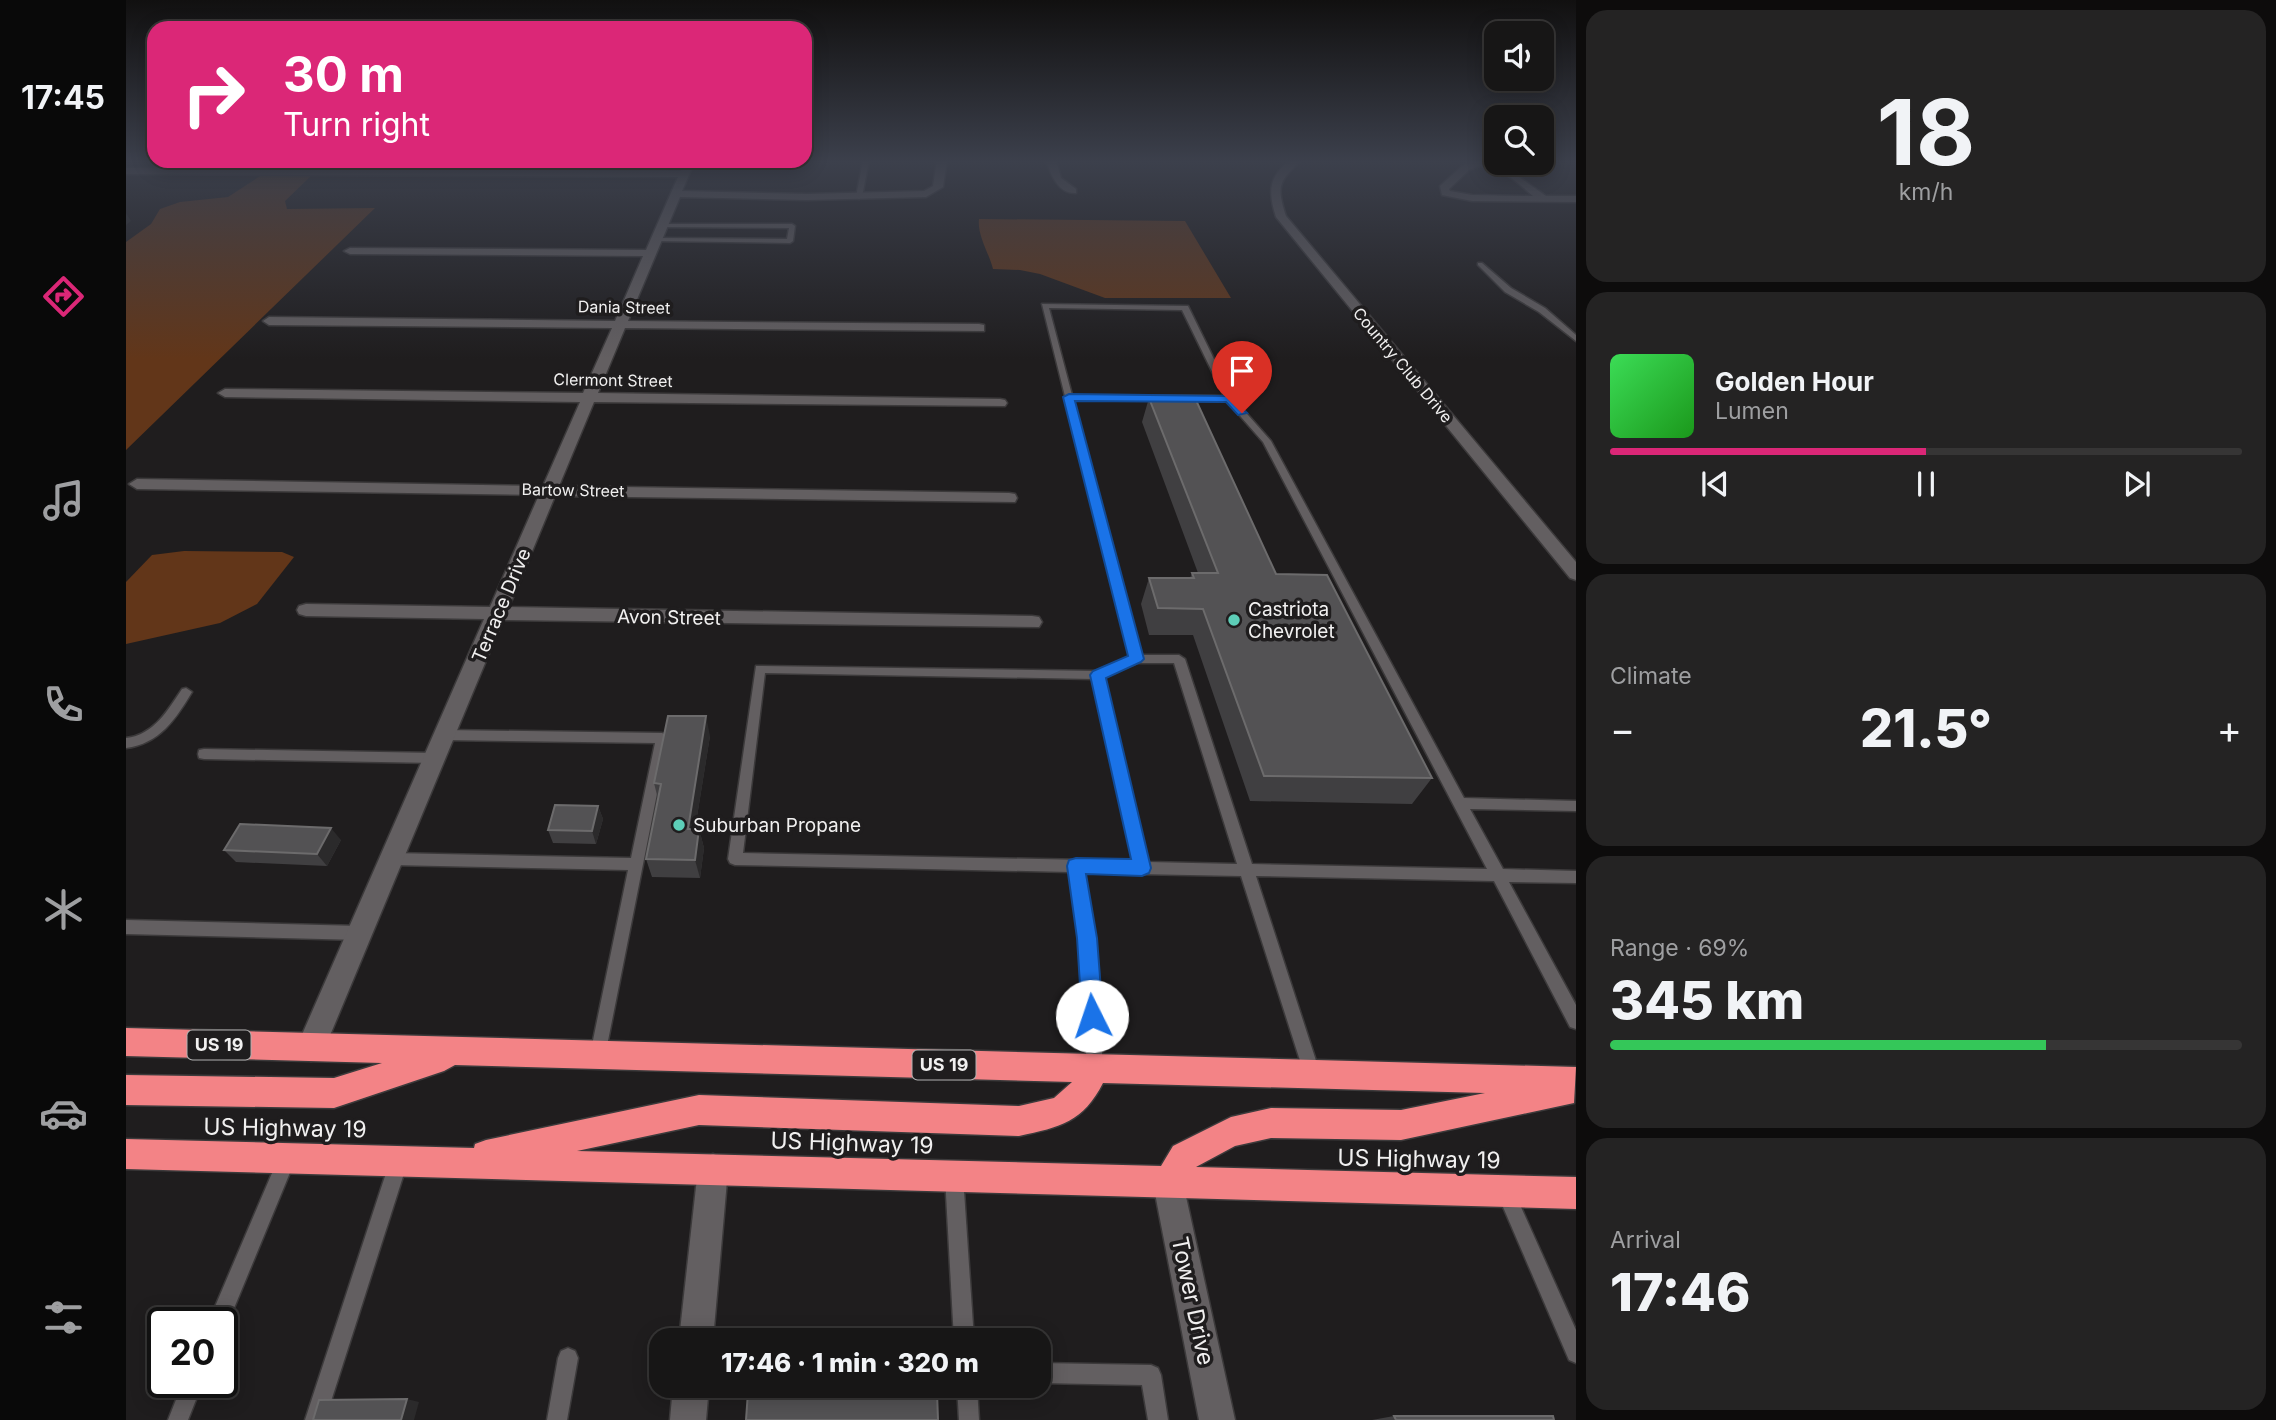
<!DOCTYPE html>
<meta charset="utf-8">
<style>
:root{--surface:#171616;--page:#242323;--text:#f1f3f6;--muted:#9e9fa1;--line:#363535;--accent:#db2777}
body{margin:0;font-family:Inter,sans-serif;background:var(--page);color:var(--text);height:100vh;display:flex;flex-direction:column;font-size:26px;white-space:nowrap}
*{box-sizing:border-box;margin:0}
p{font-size:23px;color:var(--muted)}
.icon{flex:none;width:38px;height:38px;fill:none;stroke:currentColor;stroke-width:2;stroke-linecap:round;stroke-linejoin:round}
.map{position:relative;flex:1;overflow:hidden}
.sheet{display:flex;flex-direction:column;gap:10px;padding:10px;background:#0d0c0c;width:700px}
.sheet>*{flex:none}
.guide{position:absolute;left:21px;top:21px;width:665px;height:147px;border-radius:21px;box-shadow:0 4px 18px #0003,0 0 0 2px var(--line);background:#db2777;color:#fff;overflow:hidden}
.buttons{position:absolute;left:1358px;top:21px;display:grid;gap:14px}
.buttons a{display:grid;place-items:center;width:70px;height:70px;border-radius:14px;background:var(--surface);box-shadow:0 4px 18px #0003,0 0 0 2px var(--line);font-size:35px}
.speed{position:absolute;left:21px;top:1307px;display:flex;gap:14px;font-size:35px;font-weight:700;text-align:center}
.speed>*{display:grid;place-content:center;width:91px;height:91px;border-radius:50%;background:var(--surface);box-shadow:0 4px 18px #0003,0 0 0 2px var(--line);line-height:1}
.speed .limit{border:4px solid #111;border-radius:10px;background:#fff;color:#111}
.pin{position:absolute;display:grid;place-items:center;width:60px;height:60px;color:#fff;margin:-72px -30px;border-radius:50% 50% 50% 0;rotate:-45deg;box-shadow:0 0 7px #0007}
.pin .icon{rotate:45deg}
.me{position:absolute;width:77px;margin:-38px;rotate:356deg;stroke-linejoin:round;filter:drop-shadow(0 0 5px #0008)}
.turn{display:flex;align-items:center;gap:24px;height:147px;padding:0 21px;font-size:32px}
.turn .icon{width:91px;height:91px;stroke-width:2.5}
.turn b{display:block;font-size:49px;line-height:60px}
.big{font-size:52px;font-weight:800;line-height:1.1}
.sheet .card{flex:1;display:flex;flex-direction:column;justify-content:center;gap:10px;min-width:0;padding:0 24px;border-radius:21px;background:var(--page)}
.sheet .dial{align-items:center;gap:0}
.dial b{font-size:91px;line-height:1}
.song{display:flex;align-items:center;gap:21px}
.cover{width:84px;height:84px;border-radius:10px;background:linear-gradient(135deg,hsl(130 70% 55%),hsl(120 70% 35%))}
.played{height:7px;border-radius:4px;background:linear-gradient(90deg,var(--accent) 50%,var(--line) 50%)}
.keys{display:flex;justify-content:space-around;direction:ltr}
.heat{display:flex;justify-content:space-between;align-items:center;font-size:38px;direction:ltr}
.charge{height:10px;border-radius:5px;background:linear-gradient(90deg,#34c759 69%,var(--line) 0)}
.trip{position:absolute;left:523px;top:1328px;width:402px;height:70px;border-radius:21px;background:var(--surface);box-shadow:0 4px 18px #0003,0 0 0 2px var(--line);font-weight:800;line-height:70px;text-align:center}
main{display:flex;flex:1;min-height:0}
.tabs{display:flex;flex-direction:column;width:126px;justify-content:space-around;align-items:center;background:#090909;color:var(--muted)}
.tabs .icon{width:49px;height:49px}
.tabs .current{color:var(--accent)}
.tabs b{font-size:32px;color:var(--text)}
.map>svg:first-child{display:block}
.green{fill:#623619}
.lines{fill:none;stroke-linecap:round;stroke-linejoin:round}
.lane-casing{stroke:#3c3a3b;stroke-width:3}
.street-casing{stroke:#3c3a3b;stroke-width:3}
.highway-casing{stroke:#3c3a3b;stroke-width:3}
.lane{fill:#635f61;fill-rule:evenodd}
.street{fill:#635f61;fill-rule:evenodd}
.highway{fill:#f38386;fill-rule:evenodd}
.wall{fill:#403f41}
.shaded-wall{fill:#2b2a2b}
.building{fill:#535254;stroke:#6c6b6c;stroke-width:2}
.route{fill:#1a73e8;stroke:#114b97;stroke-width:2}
.poi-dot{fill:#5dceb8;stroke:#1f1d1e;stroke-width:2.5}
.labels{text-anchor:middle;stroke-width:7;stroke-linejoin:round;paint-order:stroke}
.far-street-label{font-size:16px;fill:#f1f0f0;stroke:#1f1d1e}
.shield{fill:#1f1d1e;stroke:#b2b1b1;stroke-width:2}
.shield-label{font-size:18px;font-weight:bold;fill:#f1f0f0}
.street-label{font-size:19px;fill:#f1f0f0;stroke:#1f1d1e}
.poi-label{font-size:19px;fill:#f1f0f0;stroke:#1f1d1e;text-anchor:start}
.near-street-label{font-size:23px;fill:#f1f0f0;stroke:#1f1d1e}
</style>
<main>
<nav class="tabs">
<b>17:45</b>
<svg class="icon current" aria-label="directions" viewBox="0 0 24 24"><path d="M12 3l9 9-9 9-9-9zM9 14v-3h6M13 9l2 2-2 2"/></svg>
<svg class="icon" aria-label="music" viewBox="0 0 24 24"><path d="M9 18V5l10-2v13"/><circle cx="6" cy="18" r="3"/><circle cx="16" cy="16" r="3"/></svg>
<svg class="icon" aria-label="phone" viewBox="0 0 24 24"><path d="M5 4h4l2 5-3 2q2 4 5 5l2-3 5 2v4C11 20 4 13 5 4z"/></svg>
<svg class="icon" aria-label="climate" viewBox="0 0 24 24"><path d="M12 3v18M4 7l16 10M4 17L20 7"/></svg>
<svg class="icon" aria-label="car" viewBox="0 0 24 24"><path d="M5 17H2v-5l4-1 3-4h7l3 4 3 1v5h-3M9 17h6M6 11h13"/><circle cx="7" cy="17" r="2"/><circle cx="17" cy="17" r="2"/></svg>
<svg class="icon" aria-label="filters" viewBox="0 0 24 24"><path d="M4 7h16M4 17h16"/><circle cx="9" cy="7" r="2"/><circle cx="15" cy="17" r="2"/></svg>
</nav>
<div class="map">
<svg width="1450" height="1420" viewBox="0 0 1450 1420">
<rect width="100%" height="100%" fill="#1f1d1e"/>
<!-- green -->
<g class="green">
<polygon points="144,174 186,175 159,201 161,209 249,208 0,450 0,242 25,224 34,209 54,202 102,197 134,176"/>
<path d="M 853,219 L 1059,221 L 1105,298 L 979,298 L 914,274 L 894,270 L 867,269 C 863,253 851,235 853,219 Z"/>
<polygon points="58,551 156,552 168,557 131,604 94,623 0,644 0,582 26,555"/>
</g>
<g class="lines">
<defs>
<g id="lane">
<polygon points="737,160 743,160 736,197 733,199 730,197"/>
<polygon points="536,224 666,224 669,226 667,241 664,243 528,241 528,239 530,238 661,239 663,228 534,227"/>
<polygon points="1352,263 1356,263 1385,288 1419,308 1450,335 1450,341 1413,312 1379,292 1352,265"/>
<path d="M 916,304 L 1062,306 L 1107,398 L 1145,441 L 1338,798 L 1450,801 L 1450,811 L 1344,809 L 1377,869 L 1450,871 L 1450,883 L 1383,882 L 1450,1005 L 1450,1029 L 1444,1027 L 1368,881 L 1130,876 L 1194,1073 L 1192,1079 L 1186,1081 L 1180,1079 L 1178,1073 L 1115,876 L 958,873 L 969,938 L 977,1069 L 975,1075 L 969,1077 L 963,1075 L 961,1069 L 953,938 L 944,872 L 609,865 L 604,863 L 602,859 L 630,666 L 971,671 L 1004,657 ZM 923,308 L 1056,310 L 1098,396 L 946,395 ZM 947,400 L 1101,401 L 1137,442 L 1361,869 L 1126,864 L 1059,659 L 1053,655 L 1015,655 ZM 1011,663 L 1048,663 L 1111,864 L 1022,862 L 978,677 ZM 639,673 L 967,679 L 1007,861 L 617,853 Z"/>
<path d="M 60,688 L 66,692 C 50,719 33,744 0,748 L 0,738 C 28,735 42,710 56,689 Z"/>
<polygon points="319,730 536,733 540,735 542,738 478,1061 472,1063 466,1061 464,1055 502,870 266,865 261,863 259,859 261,855 266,853 505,858 529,743 319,740 315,738 313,735 315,732"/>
<polygon points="78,749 310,753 315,754 316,758 315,762 310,763 78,759 73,758 72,754 73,750"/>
<polygon points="0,920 234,926 239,928 241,933 239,938 234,940 0,934"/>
<polygon points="161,1149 167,1152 170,1158 99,1330 96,1331 96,1323 82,1323 155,1152"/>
<polygon points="273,1152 279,1155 282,1161 199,1420 179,1420 264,1161 267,1155"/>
<polygon points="828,1167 834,1170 837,1176 848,1340 828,1340 819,1176 822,1170"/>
<polygon points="1380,1184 1386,1187 1450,1330 1450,1363 1443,1360 1371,1193 1374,1187"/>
<polygon points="442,1348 449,1351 452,1358 441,1420 421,1420 432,1358 435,1351"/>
<polygon points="914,1363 1025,1365 1032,1368 1035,1375 1042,1420 1022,1420 1016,1385 914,1383"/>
<polygon points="57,1382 77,1382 62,1420 42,1420"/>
<polygon points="831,1386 851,1386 853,1420 833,1420"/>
</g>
<g id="street">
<polygon points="811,160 821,160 817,187 800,197 681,200 554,197 502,321 853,324 858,325 858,331 499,328 472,393 874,399 879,400 881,403 879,406 468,402 433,486 883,493 889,494 891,498 889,502 429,496 383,607 906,616 913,617 916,622 913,627 377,620 195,1057 185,1061 175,1057 171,1047 175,1037 358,619 180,616 173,614 171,610 173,606 180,604 364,607 413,495 11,489 3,484 11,479 417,486 454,402 99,397 92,393 99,389 457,393 486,328 143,325 137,321 143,317 489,321 517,256 224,254 218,251 224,248 520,250 552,177 0,174 0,168 555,171 559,161 569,161 556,191 681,194 798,191 807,186"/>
<path d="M 920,160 L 930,160 L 935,178 L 950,189 L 950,193 C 932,194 925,175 920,160 Z"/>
<path d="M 1165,160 L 1176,160 C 1153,181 1150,185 1160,216 L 1450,562 L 1450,580 L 1444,578 L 1150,217 C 1142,192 1142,176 1165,160 Z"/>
<path d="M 1351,160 L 1376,165 L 1420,196 L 1450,196 L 1450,202 L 1346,201 L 1316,195 L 1314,186 L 1336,166 ZM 1353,166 C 1375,167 1391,182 1407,196 L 1346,195 L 1324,191 L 1323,189 L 1343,170 Z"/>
<polygon points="587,1154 598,1158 602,1169 587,1340 553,1340 572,1169 576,1158"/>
<polygon points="1042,1168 1053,1172 1057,1183 1109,1420 1073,1420 1027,1183 1031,1172"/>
<polygon points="547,1386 583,1386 580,1420 544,1420"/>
</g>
<path id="highway" d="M 0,1028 L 1450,1067 L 1448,1103 L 1275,1140 L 1145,1138 L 1109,1146 L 1070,1167 L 1450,1177 L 1450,1209 L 0,1169 L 0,1139 L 348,1148 L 349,1144 L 360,1140 L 573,1095 L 893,1106 L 928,1098 L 946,1082 L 329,1065 L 318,1071 L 208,1108 L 0,1105 L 0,1075 L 208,1078 L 256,1063 L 0,1056 ZM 977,1083 L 1359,1093 L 1275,1110 L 1145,1108 L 1105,1117 L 1047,1146 L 1035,1166 L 451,1151 L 573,1125 L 893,1136 C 935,1127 957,1122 977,1083 Z"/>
</defs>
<!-- lane casing -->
<use href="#lane" class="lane-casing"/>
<!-- street casing -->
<use href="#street" class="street-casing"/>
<!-- highway casing -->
<use href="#highway" class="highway-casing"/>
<!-- lane -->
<use href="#lane" class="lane"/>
<!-- street -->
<use href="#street" class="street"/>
<!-- highway -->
<use href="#highway" class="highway"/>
</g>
<!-- wall -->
<g class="wall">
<polygon points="1023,398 1150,574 1306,778 1286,804 1124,801 1067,635 1023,635 1015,604 1023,578 1064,578 1066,573 1072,573 1016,422"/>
<polygon points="584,736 569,829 573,829 578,848 574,878 526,877 520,859 532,799 528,783"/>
<polygon points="472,806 477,819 470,844 427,843 422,830"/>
<polygon points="215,840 201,866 110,862 98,850"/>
<polygon points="1268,1416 1428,1420 1246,1420"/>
</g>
<!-- shaded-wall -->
<g class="shaded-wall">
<polygon points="0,213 5,221 0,225"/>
<polygon points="580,716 584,736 566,848 562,829"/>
<polygon points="472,806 477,819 470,844 466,831"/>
<polygon points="205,828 215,840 201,866 191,854"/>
<polygon points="573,829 578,848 574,878 569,860"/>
<polygon points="281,1399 293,1402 288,1420 275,1420"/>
</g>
<!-- building -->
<g class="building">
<polygon points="1023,398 1069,398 1150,574 1201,575 1306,778 1138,776 1077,609 1032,608 1023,578 1068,578 1066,573 1092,573"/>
<polygon points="542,716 580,716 562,829 573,829 569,860 520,859 535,784 528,783"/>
<polygon points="429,805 472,806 466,831 422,830"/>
<polygon points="114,824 205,828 191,854 98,850"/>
<polygon points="622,1392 811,1392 812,1420 620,1420"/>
<polygon points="281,1399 275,1420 187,1420 193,1400"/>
<polygon points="1268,1416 1427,1416 1428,1420 1270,1420"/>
</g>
<!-- sky -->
<linearGradient id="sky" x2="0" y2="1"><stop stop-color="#111010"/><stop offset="0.45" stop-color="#3c404c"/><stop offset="1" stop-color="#3c404c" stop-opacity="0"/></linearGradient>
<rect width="1450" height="359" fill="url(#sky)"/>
<!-- route -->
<polygon class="route" points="943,394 1103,396 1121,413 1112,415 1100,402 949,401 1018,659 1015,662 980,678 1025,868 1023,873 1016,876 960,874 971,938 977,1016 974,1023 966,1026 959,1023 956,1016 951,938 941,866 943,860 950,858 1005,859 964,675 967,671 1002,656 937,397"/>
<!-- markers -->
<g class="poi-dot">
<circle cx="1108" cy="620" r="7"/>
<circle cx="553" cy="825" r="7"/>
</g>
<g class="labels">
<!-- far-street labels -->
<g class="far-street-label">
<text transform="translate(498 307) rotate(1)" y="6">Dania Street</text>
<text transform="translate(1277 365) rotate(50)" y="6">Country Club Drive</text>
<text transform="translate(487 380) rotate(1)" y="6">Clermont Street</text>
<text transform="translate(447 490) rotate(1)" y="6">Bartow Street</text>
</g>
<!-- shield labels -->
<g class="shield">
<rect x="61.5" y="1030.5" width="63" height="29" rx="5"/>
<rect x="786.5" y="1050.5" width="63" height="29" rx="5"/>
</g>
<g class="shield-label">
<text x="93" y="1051">US 19</text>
<text x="818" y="1071">US 19</text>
</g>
<!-- street labels -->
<g class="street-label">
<text transform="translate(375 605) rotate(-67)" y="7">Terrace Drive</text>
<text transform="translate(543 617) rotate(1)" y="7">Avon Street</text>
</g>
<!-- poi labels -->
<g class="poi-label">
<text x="1122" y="616">Castriota<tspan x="1122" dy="22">Chevrolet</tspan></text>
<text x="567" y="832">Suburban Propane</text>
</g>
<!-- near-street labels -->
<g class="near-street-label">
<text transform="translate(159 1128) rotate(1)" y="8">US Highway 19</text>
<text transform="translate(726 1143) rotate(2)" y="8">US Highway 19</text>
<text transform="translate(1293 1159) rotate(1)" y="8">US Highway 19</text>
<text transform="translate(1067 1301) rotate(78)" y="8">Tower Drive</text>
</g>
</g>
</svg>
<div class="buttons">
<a><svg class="icon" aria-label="sound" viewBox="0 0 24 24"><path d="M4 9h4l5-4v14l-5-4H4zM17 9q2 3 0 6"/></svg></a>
<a><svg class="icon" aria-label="search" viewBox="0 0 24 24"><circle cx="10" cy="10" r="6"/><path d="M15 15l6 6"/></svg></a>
</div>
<div class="speed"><div class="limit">20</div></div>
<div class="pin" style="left:1116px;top:413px;background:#d93025"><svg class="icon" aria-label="arrive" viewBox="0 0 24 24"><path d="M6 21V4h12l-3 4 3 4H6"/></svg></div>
<svg class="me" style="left:966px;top:1016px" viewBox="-20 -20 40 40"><circle r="19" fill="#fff"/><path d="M0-13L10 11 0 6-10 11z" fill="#1a73e8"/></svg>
<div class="trip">17:46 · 1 min · 320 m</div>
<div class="guide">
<div class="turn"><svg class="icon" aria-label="right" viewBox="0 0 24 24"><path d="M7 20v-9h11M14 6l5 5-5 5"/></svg><div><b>30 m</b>Turn right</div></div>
</div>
</div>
<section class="sheet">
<div class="card dial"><b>18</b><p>km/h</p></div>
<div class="card">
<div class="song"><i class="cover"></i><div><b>Golden Hour</b><p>Lumen</p></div></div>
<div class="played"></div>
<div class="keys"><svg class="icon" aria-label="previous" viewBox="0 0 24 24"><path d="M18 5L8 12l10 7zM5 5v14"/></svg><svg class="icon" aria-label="pause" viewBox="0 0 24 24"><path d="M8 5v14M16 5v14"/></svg><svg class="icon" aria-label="next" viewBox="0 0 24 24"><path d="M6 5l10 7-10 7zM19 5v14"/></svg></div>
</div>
<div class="card"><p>Climate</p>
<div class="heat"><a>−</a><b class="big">21.5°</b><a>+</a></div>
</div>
<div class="card"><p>Range · 69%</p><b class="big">345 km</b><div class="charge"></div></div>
<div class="card"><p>Arrival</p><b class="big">17:46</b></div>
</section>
</main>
